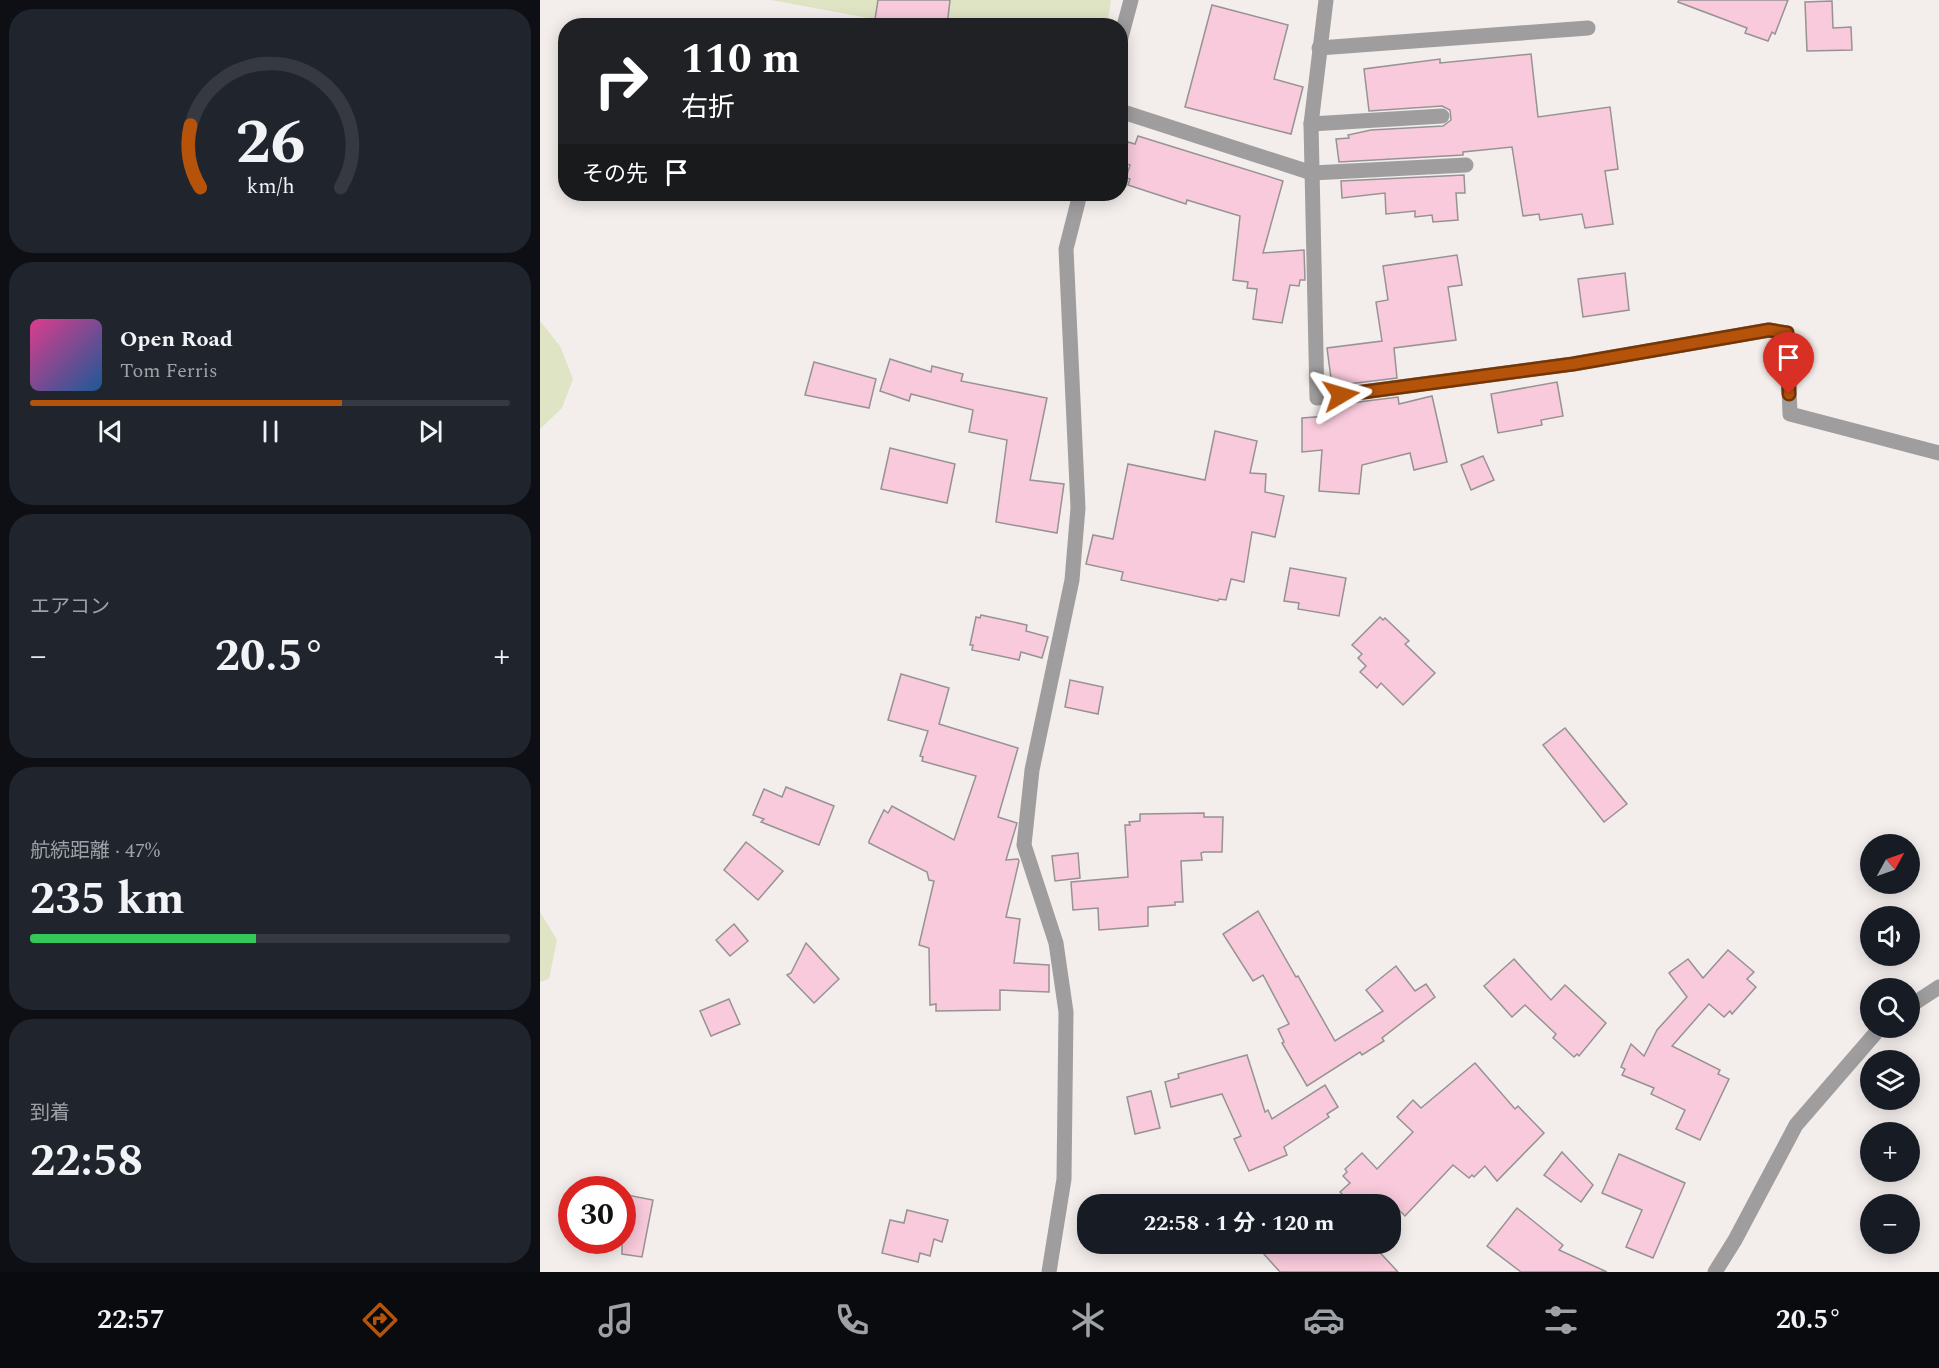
<!DOCTYPE html>
<html lang="ja">
<meta charset="utf-8">
<style>
:root{--surface:#171b24;--page:#20242c;--text:#f1f3f6;--muted:#9ea1a6;--line:#363941;--accent:#b45309}
body{margin:0;font-family:Spectral,"Noto Sans JP",serif;background:var(--page);color:var(--text);height:100vh;display:flex;flex-direction:column;font-size:22px;white-space:nowrap}
*{box-sizing:border-box;margin:0}
p{font-size:20px;color:var(--muted)}
.icon{flex:none;width:33px;height:33px;fill:none;stroke:currentColor;stroke-width:2;stroke-linecap:round;stroke-linejoin:round}
.map{position:relative;flex:1;overflow:hidden}
.sheet{display:flex;flex-direction:column;gap:9px;padding:9px;background:#0d0f14;width:540px}
.sheet>*{flex:none}
.hud{position:absolute;left:18px;top:18px;width:570px;height:183px;border-radius:24px;box-shadow:0 3px 15px #0003;background:#202124;color:#fff;overflow:hidden}
.needle{width:39px;rotate:50deg}
.buttons{position:absolute;left:1320px;top:834px;display:grid;gap:12px}
.buttons a{display:grid;place-items:center;width:60px;height:60px;border-radius:50%;background:var(--surface);box-shadow:0 3px 15px #0003;font-size:30px}
.speed{position:absolute;left:18px;top:1176px;display:flex;gap:12px;font-size:30px;font-weight:700;text-align:center}
.speed>*{display:grid;place-content:center;width:78px;height:78px;border-radius:50%;background:var(--surface);box-shadow:0 3px 15px #0003;line-height:1}
.speed .limit{border:9px solid #d22;background:#fff;color:#111}
.pin{position:absolute;display:grid;place-items:center;width:51px;height:51px;color:#fff;margin:-62px -26px;border-radius:50% 50% 50% 0;rotate:-45deg;box-shadow:0 0 6px #0007}
.pin .icon{rotate:45deg}
.me{position:absolute;width:66px;margin:-33px;rotate:83deg;stroke-linejoin:round;filter:drop-shadow(0 0 4px #0008)}
.turn{display:flex;align-items:center;gap:21px;height:126px;padding:0 24px;font-size:27px}
.turn .icon{width:78px;height:78px;stroke-width:2.5}
.turn b{display:block;font-size:42px;line-height:51px}
.then{display:flex;align-items:center;height:57px;padding:0 24px;background:#0003;gap:12px;font-size:22px}
.big{font-size:45px;font-weight:700;line-height:1.1}
.sheet .card{flex:1;display:flex;flex-direction:column;justify-content:center;gap:9px;min-width:0;padding:0 21px;border-radius:24px;background:var(--page)}
.sheet .dial{align-items:center;gap:0}
.dial svg{height:156px;overflow:visible;fill:none;stroke:var(--line);stroke-width:7;stroke-linecap:round;text-anchor:middle}
.dial text{fill:var(--text);stroke:none}
.song{display:flex;align-items:center;gap:18px}
.cover{width:72px;height:72px;border-radius:9px;background:linear-gradient(135deg,hsl(330 70% 55%),hsl(210 70% 35%))}
.played{height:6px;border-radius:3px;background:linear-gradient(90deg,var(--accent) 65%,var(--line) 65%)}
.keys{display:flex;justify-content:space-around;direction:ltr}
.heat{display:flex;justify-content:space-between;align-items:center;font-size:33px;direction:ltr}
.charge{height:9px;border-radius:4px;background:linear-gradient(90deg,#34c759 47%,var(--line) 0)}
.trip{position:absolute;left:537px;top:1194px;width:324px;height:60px;border-radius:24px;background:var(--surface);box-shadow:0 3px 15px #0003;font-weight:700;line-height:60px;text-align:center}
.tabs{display:flex;height:96px;justify-content:space-around;align-items:center;background:#090b0e;color:var(--muted)}
.tabs .icon{width:42px;height:42px}
.tabs .active{color:var(--accent)}
.tabs b{font-size:27px;color:var(--text)}
main{display:flex;flex:1;min-height:0}
.map>svg:first-child{display:block}
.green{fill:#dee4c4}
.building{fill:#f8cadb;stroke:#979294;stroke-width:1.5}
.lines{fill:none;stroke-linecap:round;stroke-linejoin:round}
.street{stroke:#9f9d9d;stroke-width:15}
.route-casing{stroke:#753606;stroke-width:15}
.route{stroke:#b45309;stroke-width:10}
</style>
<main>
<section class="sheet">
<div class="card dial"><svg viewBox="0 0 100 80">
<path d="M14 69A42 42 0 1 1 86 69"/>
<path d="M14 69A42 42 0 0 1 9 37" stroke="#b45309"/>
<text x="50" y="56" font-size="32" font-weight="700">26</text>
<text x="50" y="72" font-size="11">km/h</text>
</svg></div>
<div class="card">
<div class="song"><i class="cover"></i><div><b>Open Road</b><p>Tom Ferris</p></div></div>
<div class="played"></div>
<div class="keys"><svg class="icon" aria-label="previous" viewBox="0 0 24 24"><path d="M18 5L8 12l10 7zM5 5v14"/></svg><svg class="icon" aria-label="pause" viewBox="0 0 24 24"><path d="M8 5v14M16 5v14"/></svg><svg class="icon" aria-label="next" viewBox="0 0 24 24"><path d="M6 5l10 7-10 7zM19 5v14"/></svg></div>
</div>
<div class="card"><p>エアコン</p>
<div class="heat"><a>−</a><b class="big">20.5°</b><a>+</a></div>
</div>
<div class="card"><p>航続距離 · 47%</p><b class="big">235 km</b><div class="charge"></div></div>
<div class="card"><p>到着</p><b class="big">22:58</b></div>
</section>
<div class="map">
<svg width="1399" height="1272" viewBox="0 0 1399 1272">
<rect width="100%" height="100%" fill="#f3eeec"/>
<!-- green -->
<g class="green">
<polygon points="231,0 571,0 567,26 366,25"/>
<polygon points="0,321 20,346 33,379 22,408 0,429"/>
<polygon points="0,912 17,940 9,979 0,982"/>
</g>
<!-- building -->
<g class="building">
<polygon points="338,0 410,0 407,26 334,26"/>
<polygon points="1139,0 1248,0 1235,34 1232,32 1228,41 1205,33 1207,28 1138,2"/>
<polygon points="1292,1 1293,28 1311,27 1312,50 1267,51 1265,2"/>
<polygon points="672,5 748,25 734,79 763,87 751,134 645,107"/>
<polygon points="991,54 998,117 1070,107 1078,169 1065,171 1073,224 1045,228 1042,214 1000,220 999,214 983,216 972,147 923,152 923,155 799,162 796,139 809,138 808,135 831,130 903,126 911,120 910,110 902,106 829,111 824,69 900,59 900,63"/>
<polygon points="598,136 743,181 723,253 764,250 765,280 760,280 759,286 750,285 742,323 713,319 717,289 707,288 708,282 693,280 700,216 647,200 646,204 588,185 590,179 586,178 590,165 581,162 588,142 595,144"/>
<polygon points="924,175 925,193 916,193 918,220 893,222 892,215 875,217 875,211 846,214 845,193 802,198 801,181"/>
<polygon points="917,255 922,285 908,287 916,340 854,348 857,378 792,386 787,348 842,341 836,302 848,300 843,266"/>
<polygon points="1085,273 1089,310 1043,317 1038,279"/>
<polygon points="350,359 391,372 392,366 423,374 421,381 507,398 490,480 524,484 517,533 456,522 467,440 429,432 433,410 371,394 369,401 340,391"/>
<polygon points="274,362 336,379 329,408 265,395"/>
<polygon points="1017,382 1023,416 1001,420 1002,425 958,433 951,394"/>
<polygon points="892,396 907,462 874,470 870,453 822,465 819,494 779,491 782,450 762,452 762,418 788,416 787,408 795,408 795,405 858,397 859,404"/>
<polygon points="675,431 717,441 710,473 726,474 725,492 744,496 735,537 712,532 704,582 691,579 686,600 679,599 678,601 581,580 583,572 546,564 553,535 573,539 588,464 665,480"/>
<polygon points="350,448 415,464 407,503 341,489"/>
<polygon points="943,456 954,480 931,490 921,465"/>
<polygon points="750,568 806,578 799,616 758,609 759,603 744,601"/>
<polygon points="441,615 487,625 486,631 508,637 502,658 481,652 479,660 432,650 433,645 430,645 436,617 440,618"/>
<polygon points="840,617 843,620 845,618 869,641 865,644 895,673 863,705 841,683 837,688 820,672 826,666 818,658 822,654 812,645"/>
<polygon points="361,674 409,688 399,724 478,748 458,817 477,823 466,860 478,859 479,861 466,917 480,919 474,963 509,965 509,992 460,990 460,1010 396,1011 396,1004 390,1005 389,948 379,945 394,881 389,880 387,872 329,843 329,841 344,810 348,813 352,806 414,840 436,776 382,761 383,757 380,756 388,731 348,720"/>
<polygon points="530,680 563,687 558,714 525,707"/>
<polygon points="1025,728 1087,804 1064,822 1003,745"/>
<polygon points="246,787 294,806 279,845 221,822 224,819 213,815 224,789 242,797"/>
<polygon points="664,813 664,817 683,817 682,852 664,852 661,853 662,860 641,861 643,902 635,902 635,905 608,907 608,926 559,930 558,908 533,910 531,882 588,877 585,825 590,825 589,822 600,821 600,814"/>
<polygon points="206,842 243,871 218,900 184,870"/>
<polygon points="538,853 540,878 515,881 512,856"/>
<polygon points="718,911 756,977 758,976 795,1041 843,1011 826,990 856,966 875,991 886,984 895,997 842,1038 844,1041 822,1055 820,1052 767,1086 742,1043 744,1042 738,1029 749,1024 723,975 713,981 683,934"/>
<polygon points="194,924 208,941 190,956 176,940"/>
<polygon points="266,943 299,979 274,1003 247,975 251,973"/>
<polygon points="1188,950 1214,972 1207,979 1216,987 1192,1014 1190,1011 1184,1017 1169,1004 1132,1046 1180,1070 1178,1074 1189,1079 1160,1140 1136,1129 1145,1110 1111,1094 1114,1088 1082,1075 1085,1069 1081,1067 1091,1044 1104,1056 1117,1030 1147,997 1129,973 1148,959 1163,978"/>
<polygon points="974,959 1011,1000 1025,985 1066,1023 1039,1056 1037,1054 1034,1057 1013,1038 1016,1034 985,1005 972,1017 944,986"/>
<polygon points="189,999 200,1024 171,1036 160,1011"/>
<polygon points="707,1055 725,1112 728,1110 732,1119 785,1085 798,1107 787,1114 789,1117 744,1147 747,1155 709,1171 694,1139 701,1136 682,1094 631,1107 625,1082 639,1078 638,1074"/>
<polygon points="935,1063 975,1109 978,1106 1004,1133 957,1181 945,1166 934,1177 932,1175 929,1178 913,1165 865,1216 859,1210 850,1219 850,1204 812,1204 800,1192 810,1183 803,1176 807,1172 805,1169 822,1153 837,1169 873,1132 857,1117 873,1100 881,1108"/>
<polygon points="611,1091 620,1128 595,1134 587,1097"/>
<polygon points="1022,1152 1053,1185 1041,1202 1004,1175"/>
<polygon points="1079,1154 1145,1183 1113,1258 1086,1247 1102,1210 1062,1193"/>
<polygon points="82,1194 113,1200 102,1257 82,1254"/>
<polygon points="977,1208 1023,1245 1019,1250 1067,1272 981,1272 947,1246"/>
<polygon points="367,1210 408,1220 402,1242 394,1239 390,1256 380,1253 378,1262 342,1253 350,1220 364,1223"/>
<polygon points="715,1244 832,1244 858,1272 740,1272"/>
</g>
<g class="lines">
<!-- street -->
<g class="street">
<polyline points="786,0 771,124 777,398 1033,364 1229,330 1247,333 1250,414 1399,453"/>
<polyline points="580,41 591,0"/>
<polyline points="779,48 1048,28"/>
<polyline points="580,111 772,173 926,165"/>
<polyline points="771,124 902,116"/>
<polyline points="1370,1006 1399,987"/>
<polyline points="509,1272 524,1179 526,1012 516,943 484,845 492,770 532,580 538,508 526,249 540,194"/>
<polyline points="1175,1272 1195,1240 1256,1125 1340,1028"/>
</g>
</g>
<g class="lines">
<defs>
<polyline id="route" points="801,395 1033,364 1229,330 1247,333 1249,394"/>
</defs>
<!-- route casing -->
<use href="#route" class="route-casing"/>
<!-- route -->
<use href="#route" class="route"/>
</g>
</svg>
<div class="buttons">
<a><svg class="needle" viewBox="-14 -14 28 28"><path d="M0-13l5 13h-10z" fill="#e53935"/><path d="M0 13l5-13h-10z" fill="#9ea1a6"/></svg></a>
<a><svg class="icon" aria-label="sound" viewBox="0 0 24 24"><path d="M4 9h4l5-4v14l-5-4H4zM17 9q2 3 0 6"/></svg></a>
<a><svg class="icon" aria-label="search" viewBox="0 0 24 24"><circle cx="10" cy="10" r="6"/><path d="M15 15l6 6"/></svg></a>
<a><svg class="icon" aria-label="layers" viewBox="0 0 24 24"><path d="M12 4l9 5-9 5-9-5zM3 14l9 5 9-5"/></svg></a>
<a>+</a>
<a>−</a>
</div>
<div class="speed"><div class="limit">30</div></div>
<div class="pin" style="left:1249px;top:394px;background:#d93025"><svg class="icon" aria-label="arrive" viewBox="0 0 24 24"><path d="M6 21V4h12l-3 4 3 4H6"/></svg></div>
<svg class="me" style="left:801px;top:395px" viewBox="-20 -20 40 40"><path d="M0-17L14 15 0 8-14 15z" fill="#b45309" stroke="#fff" stroke-width="4"/></svg>
<div class="trip">22:58 · 1 分 · 120 m</div>
<div class="hud">
<div class="turn"><svg class="icon" aria-label="right" viewBox="0 0 24 24"><path d="M7 20v-9h11M14 6l5 5-5 5"/></svg><div><b>110 m</b>右折</div></div>
<div class="then">その先<svg class="icon" aria-label="arrive" viewBox="0 0 24 24"><path d="M6 21V4h12l-3 4 3 4H6"/></svg></div>
</div>
</div>
</main>
<nav class="tabs">
<b>22:57</b>
<svg class="icon active" aria-label="directions" viewBox="0 0 24 24"><path d="M12 3l9 9-9 9-9-9zM9 14v-3h6M13 9l2 2-2 2"/></svg>
<svg class="icon" aria-label="music" viewBox="0 0 24 24"><path d="M9 18V5l10-2v13"/><circle cx="6" cy="18" r="3"/><circle cx="16" cy="16" r="3"/></svg>
<svg class="icon" aria-label="phone" viewBox="0 0 24 24"><path d="M5 4h4l2 5-3 2q2 4 5 5l2-3 5 2v4C11 20 4 13 5 4z"/></svg>
<svg class="icon" aria-label="climate" viewBox="0 0 24 24"><path d="M12 3v18M4 7l16 10M4 17L20 7"/></svg>
<svg class="icon" aria-label="car" viewBox="0 0 24 24"><path d="M5 17H2v-5l4-1 3-4h7l3 4 3 1v5h-3M9 17h6M6 11h13"/><circle cx="7" cy="17" r="2"/><circle cx="17" cy="17" r="2"/></svg>
<svg class="icon" aria-label="filters" viewBox="0 0 24 24"><path d="M4 7h16M4 17h16"/><circle cx="9" cy="7" r="2"/><circle cx="15" cy="17" r="2"/></svg>
<b>20.5°</b>
</nav>
